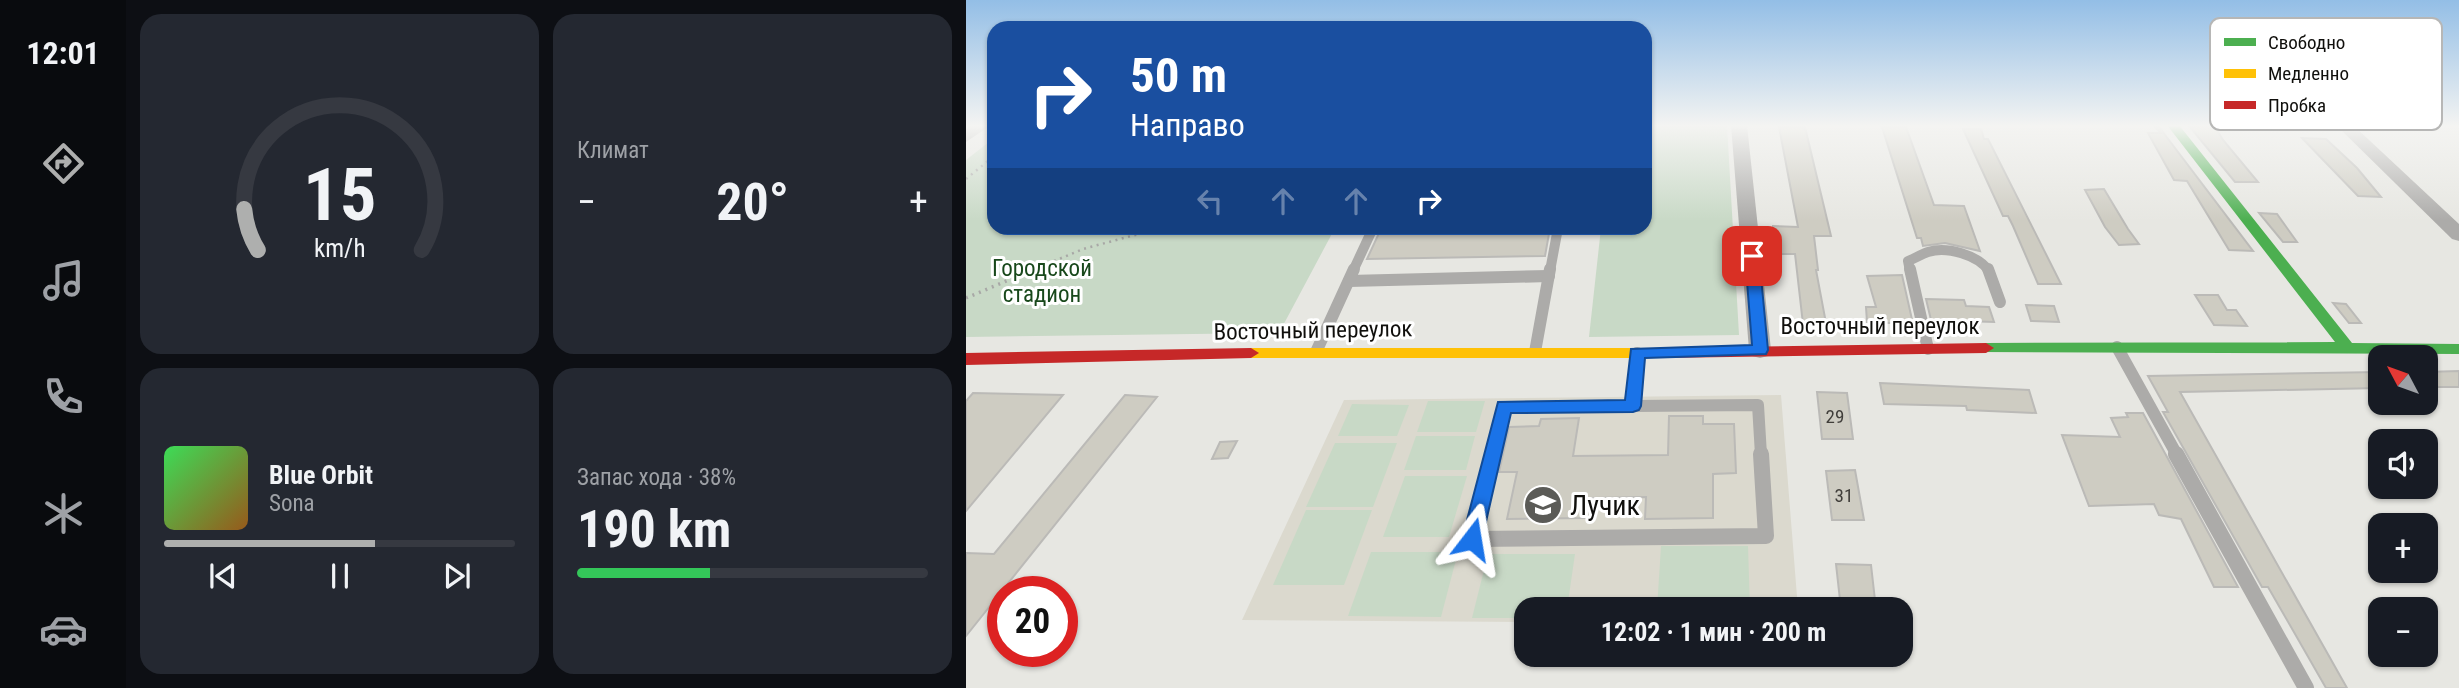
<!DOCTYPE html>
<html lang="ru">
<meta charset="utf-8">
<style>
:root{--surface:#171b24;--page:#242831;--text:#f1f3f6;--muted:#9ea1a6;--line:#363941;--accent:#aeafae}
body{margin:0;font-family:"Roboto Condensed",sans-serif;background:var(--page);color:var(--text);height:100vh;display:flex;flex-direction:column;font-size:26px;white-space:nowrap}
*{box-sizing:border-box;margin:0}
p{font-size:23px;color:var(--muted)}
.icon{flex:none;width:38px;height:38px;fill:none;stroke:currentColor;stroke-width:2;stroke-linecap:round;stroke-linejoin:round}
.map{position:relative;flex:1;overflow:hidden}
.details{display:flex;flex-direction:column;gap:14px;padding:14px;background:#0d0f14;width:840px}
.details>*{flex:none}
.top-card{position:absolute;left:21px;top:21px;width:665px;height:214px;border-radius:21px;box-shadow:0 2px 5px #0004;background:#1a4fa0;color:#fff;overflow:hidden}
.needle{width:46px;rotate:311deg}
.tools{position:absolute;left:1402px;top:345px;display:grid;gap:14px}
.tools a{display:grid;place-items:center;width:70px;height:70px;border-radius:14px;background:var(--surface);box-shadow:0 2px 5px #0004;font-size:35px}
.speed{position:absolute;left:21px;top:576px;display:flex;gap:14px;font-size:35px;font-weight:700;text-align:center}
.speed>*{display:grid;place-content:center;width:91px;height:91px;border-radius:50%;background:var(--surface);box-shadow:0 2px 5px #0004;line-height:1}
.speed .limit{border:10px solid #d22;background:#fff;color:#111}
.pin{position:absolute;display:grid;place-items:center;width:60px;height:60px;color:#fff;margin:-30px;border-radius:14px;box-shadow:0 4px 10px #0006}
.me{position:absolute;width:77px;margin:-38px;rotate:14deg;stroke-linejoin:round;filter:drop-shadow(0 0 5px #0008)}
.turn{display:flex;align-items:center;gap:24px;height:147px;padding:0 28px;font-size:32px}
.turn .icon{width:91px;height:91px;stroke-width:2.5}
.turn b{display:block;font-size:49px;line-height:60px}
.lanes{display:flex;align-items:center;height:66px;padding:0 28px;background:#0003;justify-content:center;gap:35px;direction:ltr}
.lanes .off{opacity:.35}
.big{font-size:52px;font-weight:700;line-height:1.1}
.details .card{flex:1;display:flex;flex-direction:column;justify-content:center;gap:10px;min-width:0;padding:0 24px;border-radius:21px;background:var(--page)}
.details .dial{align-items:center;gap:0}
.dial svg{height:182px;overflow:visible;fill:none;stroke:var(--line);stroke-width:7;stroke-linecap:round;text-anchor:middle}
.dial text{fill:var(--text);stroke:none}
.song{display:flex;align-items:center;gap:21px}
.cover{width:84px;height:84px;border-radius:10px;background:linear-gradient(135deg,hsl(130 70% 55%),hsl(30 70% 35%))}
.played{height:7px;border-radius:4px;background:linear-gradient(90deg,var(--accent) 60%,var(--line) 60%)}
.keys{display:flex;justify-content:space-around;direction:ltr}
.heat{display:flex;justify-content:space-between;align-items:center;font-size:38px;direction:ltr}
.charge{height:10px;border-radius:5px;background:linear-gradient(90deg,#34c759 38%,var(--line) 0)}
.details .tiles{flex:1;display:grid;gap:14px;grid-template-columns:repeat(2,1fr)}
.trip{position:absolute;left:548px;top:597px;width:399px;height:70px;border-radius:21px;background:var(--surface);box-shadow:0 2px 5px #0004;font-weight:700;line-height:70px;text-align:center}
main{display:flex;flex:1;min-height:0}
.menu{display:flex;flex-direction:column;width:126px;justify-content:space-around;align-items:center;background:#090b0e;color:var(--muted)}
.menu .icon{width:49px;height:49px}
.menu .selected{color:var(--accent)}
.menu b{font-size:32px;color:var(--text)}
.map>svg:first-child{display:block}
.built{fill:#dbd9ce}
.green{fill:#c8d9c6}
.building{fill:#ceccc2;stroke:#bbbab7;stroke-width:2}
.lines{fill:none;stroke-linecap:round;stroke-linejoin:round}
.path-far1{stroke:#a8a8a6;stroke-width:2.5;stroke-dasharray:2 4.5;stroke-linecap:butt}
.path{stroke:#a8a8a6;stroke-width:3.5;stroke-dasharray:2 5;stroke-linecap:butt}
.lane-far2{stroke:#acaba9;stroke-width:10}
.lane-far1{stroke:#acaba9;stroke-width:12}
.lane{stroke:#acaba9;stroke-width:16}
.street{fill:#acaba9;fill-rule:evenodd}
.fast{fill:#4caf50;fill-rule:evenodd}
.slow{fill:#ffc107;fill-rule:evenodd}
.jam{fill:#c62828;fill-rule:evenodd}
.route{fill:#1a73e8;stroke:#114b97;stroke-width:2}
.labels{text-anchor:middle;stroke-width:6;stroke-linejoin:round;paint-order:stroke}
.number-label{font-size:19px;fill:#403e3a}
.park-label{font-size:23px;fill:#18481b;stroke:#fff}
.street-label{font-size:23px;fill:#100f0c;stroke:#fff}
.near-poi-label{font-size:28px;fill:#100f0c;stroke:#fff;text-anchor:start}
.key{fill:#fff;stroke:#b7b7b6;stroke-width:2}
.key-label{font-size:19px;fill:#100f0c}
</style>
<main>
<nav class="menu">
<b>12:01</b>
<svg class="icon selected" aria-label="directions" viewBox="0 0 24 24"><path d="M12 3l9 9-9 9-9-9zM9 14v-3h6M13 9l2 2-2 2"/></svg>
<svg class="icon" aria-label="music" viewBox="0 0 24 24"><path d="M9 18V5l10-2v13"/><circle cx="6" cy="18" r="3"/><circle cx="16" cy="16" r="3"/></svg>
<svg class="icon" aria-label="phone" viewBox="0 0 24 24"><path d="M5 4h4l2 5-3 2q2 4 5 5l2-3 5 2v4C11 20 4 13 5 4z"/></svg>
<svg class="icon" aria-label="climate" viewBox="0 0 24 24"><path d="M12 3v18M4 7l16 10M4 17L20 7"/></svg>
<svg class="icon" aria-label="car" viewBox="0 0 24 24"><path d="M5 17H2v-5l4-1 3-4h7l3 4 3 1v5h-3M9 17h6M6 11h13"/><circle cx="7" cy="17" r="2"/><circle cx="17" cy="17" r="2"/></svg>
</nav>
<section class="details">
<div class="tiles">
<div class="card dial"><svg viewBox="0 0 100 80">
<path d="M14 69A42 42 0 1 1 86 69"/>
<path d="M14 69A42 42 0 0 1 8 51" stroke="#aeafae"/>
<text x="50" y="56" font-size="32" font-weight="700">15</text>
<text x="50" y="72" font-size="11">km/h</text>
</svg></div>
<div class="card"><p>Климат</p>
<div class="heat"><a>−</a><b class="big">20°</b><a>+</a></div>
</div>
<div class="card">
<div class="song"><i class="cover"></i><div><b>Blue Orbit</b><p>Sona</p></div></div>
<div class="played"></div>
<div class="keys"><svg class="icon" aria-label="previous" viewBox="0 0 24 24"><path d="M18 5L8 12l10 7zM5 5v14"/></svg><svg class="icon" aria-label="pause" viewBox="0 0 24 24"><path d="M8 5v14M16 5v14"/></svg><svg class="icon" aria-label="next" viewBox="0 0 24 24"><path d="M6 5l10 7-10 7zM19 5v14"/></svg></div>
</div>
<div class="card"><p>Запас хода · 38%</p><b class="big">190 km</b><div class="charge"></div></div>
</div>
</section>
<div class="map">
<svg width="1493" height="688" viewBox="0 0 1493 688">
<rect width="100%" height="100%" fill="#e7e7e2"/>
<!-- built -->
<polygon class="built" points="815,395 832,609 560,609 560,622 276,620 378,400"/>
<!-- green -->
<g class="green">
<polygon points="679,125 761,125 773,335 623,337 635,228 679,228"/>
<polygon points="28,138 28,228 369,228 313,333 0,337 0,160"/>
<polygon points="462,401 519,401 510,432 451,432"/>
<polygon points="386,404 443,405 431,436 372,436"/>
<polygon points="450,436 509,436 500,470 438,470"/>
<polygon points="369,443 431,443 407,507 340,507"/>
<polygon points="439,476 501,476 483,537 417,537"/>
<polygon points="340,510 406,510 378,585 307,585"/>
<polygon points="695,546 782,546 784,609 691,609"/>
<polygon points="405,552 492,552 475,617 382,616"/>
<polygon points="522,554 609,554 601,609 560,609 560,618 506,618"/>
</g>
<!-- building -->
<g class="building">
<polygon points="1226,125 1248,125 1257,140 1292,182 1269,182 1224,127 1227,127"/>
<polygon points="813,127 839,127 865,236 848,236 852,270 850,270 860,323 837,324 829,254 808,254 807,226 832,227"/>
<polygon points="916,127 940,127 968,205 998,206 1014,251 979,243 957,246 955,238 951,238"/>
<polygon points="1189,127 1193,127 1287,251 1263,250 1221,181 1208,180 1182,133 1195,133"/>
<polygon points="997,129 1015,129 1018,139 1022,139 1095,284 1072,284 1047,226 1042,216 1037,216"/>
<polygon points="1336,138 1360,139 1391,168 1415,197 1392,196"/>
<polygon points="1138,189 1162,229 1173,244 1153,245 1139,227 1119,190"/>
<polygon points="1293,213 1311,214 1331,242 1317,242"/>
<polygon points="584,228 579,256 401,259 414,231"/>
<polygon points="936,275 947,324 901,322 900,307 910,307 901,276"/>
<polygon points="1229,295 1252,295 1261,310 1270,310 1281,326 1248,325"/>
<polygon points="960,299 998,300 1000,306 1023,307 1028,322 965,320"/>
<polygon points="1367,303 1380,304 1395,323 1383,323"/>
<polygon points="1060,305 1088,306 1093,322 1065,321"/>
<polygon points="1493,371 1493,387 1460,387 1460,372"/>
<polygon points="1414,372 1414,388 1214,392 1381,688 1360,688 1302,587 1296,587 1197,412 1202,412 1182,376"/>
<polygon points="914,383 1063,390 1070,413 1001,410 1000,406 918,404"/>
<polygon points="851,392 881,393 887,439 856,439"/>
<polygon points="7,393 97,395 0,511 0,401"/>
<polygon points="159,395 191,397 0,636 0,553 28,554"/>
<polygon points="1160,413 1177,413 1272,587 1248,587 1215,519 1193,515 1188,504 1123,506 1096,435 1154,437 1145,418 1162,417"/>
<polygon points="703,416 737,416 737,424 768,424 770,473 747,474 747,518 679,519 680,497 623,498 621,518 541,519 551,472 533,472 543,427 573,426 575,419 613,418 607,456 702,455"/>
<polygon points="271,441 262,458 246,459 254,442"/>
<polygon points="889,470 898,520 866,520 860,471"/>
<polygon points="870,564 905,565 910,609 875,609"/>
</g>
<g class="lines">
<!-- path-far1 -->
<g class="path-far1">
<polyline points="0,179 28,156"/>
<polyline points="64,271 117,249 195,228"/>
</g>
<!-- path -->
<polyline class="path" points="0,298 69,269"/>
<!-- lane-far2 -->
<g class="lane-far2">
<polyline points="387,271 407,228"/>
<polyline points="584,271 592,228"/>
<path d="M 944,271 L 942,261 C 949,258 956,254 962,252 C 981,246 1012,255 1023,271"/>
</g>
<!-- lane-far1 -->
<g class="lane-far1">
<polyline points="944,269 962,349"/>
<polyline points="1022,269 1034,302"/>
<polyline points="383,281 583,276"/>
<polyline points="1151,347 1211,455"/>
<polyline points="350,352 388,269"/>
<polyline points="569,352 584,269"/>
<polyline points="667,406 671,353"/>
<polyline points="667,406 792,405 795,455"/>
<polyline points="526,455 538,407 667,406"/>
</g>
<!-- lane -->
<g class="lane">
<polyline points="527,454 506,539 800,536 795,454"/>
<polyline points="1210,454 1340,688"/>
</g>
<!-- street -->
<g class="street">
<polygon points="7,125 25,125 0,142 0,129"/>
<polygon points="765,125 781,125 805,350 802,356 794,358 786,356 783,350"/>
<polygon points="1370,125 1387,125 1493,224 1493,241 1486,239"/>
</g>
<!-- fast -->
<polygon class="fast" points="1201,125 1213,125 1386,343 1493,344 1493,354 1014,352 1012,348 1020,343 1369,342"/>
<!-- slow -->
<polygon class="slow" points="285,348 697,348 705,353 697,358 285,358 277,353"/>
<!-- jam -->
<g class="jam">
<polygon points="1020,343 1028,348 1020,353 697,358 689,353 697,348"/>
<polygon points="285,348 293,353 285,358 0,365 0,353"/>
</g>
</g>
<!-- sky -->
<linearGradient id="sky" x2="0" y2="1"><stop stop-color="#93bee6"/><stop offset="0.57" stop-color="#f4f4f2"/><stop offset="1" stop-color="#f4f4f2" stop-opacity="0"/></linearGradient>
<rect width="1493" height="221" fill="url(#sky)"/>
<!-- route -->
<polygon class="route" points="786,252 793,256 802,350 800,354 679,358 675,406 673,410 667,412 545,413 516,539 513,545 506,548 499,545 496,539 532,402 659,400 665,349 786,345 779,256"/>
<!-- icons -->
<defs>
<symbol id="school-disc" viewBox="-11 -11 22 22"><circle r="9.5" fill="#5b5b57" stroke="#fff"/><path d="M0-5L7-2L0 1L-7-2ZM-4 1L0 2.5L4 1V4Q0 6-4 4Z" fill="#fff"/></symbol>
</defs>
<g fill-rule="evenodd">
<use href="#school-disc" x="555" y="483" width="44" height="44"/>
</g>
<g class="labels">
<!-- number labels -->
<g class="number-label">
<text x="869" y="423">29</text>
<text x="878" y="502">31</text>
</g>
<!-- park labels -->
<g class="park-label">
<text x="76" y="276">Городской<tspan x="76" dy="26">стадион</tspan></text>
</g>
<!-- street labels -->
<g class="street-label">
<text x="914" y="334">Восточный переулок</text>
<text transform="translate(347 330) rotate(-1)" y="8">Восточный переулок</text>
</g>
<!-- near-poi labels -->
<g class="near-poi-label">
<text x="604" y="515">Лучик</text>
</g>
</g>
<!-- legend -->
<rect x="1244" y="18" width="232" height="112" rx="10" class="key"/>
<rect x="1258" y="38" width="32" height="8" fill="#4caf50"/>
<rect x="1258" y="69" width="32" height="9" fill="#ffc107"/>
<rect x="1258" y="101" width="32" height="8" fill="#c62828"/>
<g class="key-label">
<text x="1302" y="49">Свободно</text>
<text x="1302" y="80">Медленно</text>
<text x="1302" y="112">Пробка</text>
</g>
</svg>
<div class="tools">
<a><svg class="needle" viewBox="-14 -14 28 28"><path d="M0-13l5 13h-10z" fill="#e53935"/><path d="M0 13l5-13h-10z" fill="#9ea1a6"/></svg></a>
<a><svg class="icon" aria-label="sound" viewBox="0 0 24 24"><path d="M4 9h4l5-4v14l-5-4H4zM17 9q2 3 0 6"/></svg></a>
<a>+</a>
<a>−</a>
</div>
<div class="speed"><div class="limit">20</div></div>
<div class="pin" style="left:786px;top:256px;background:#d93025"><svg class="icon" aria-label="arrive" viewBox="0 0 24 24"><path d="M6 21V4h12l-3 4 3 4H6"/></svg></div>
<svg class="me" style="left:506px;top:539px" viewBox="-20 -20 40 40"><path d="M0-17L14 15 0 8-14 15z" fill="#1a73e8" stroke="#fff" stroke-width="4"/></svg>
<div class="trip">12:02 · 1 мин · 200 m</div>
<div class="top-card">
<div class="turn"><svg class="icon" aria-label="right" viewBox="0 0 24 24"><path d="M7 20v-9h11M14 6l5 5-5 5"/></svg><div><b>50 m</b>Направо</div></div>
<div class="lanes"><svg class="icon off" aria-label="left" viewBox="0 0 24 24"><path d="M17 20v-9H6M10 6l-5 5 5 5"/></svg><svg class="icon off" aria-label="ahead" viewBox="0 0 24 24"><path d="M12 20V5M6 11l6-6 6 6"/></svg><svg class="icon off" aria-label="ahead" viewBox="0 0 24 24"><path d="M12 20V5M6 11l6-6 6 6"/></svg><svg class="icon" aria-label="right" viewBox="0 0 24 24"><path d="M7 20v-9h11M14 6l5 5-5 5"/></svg></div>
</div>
</div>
</main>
